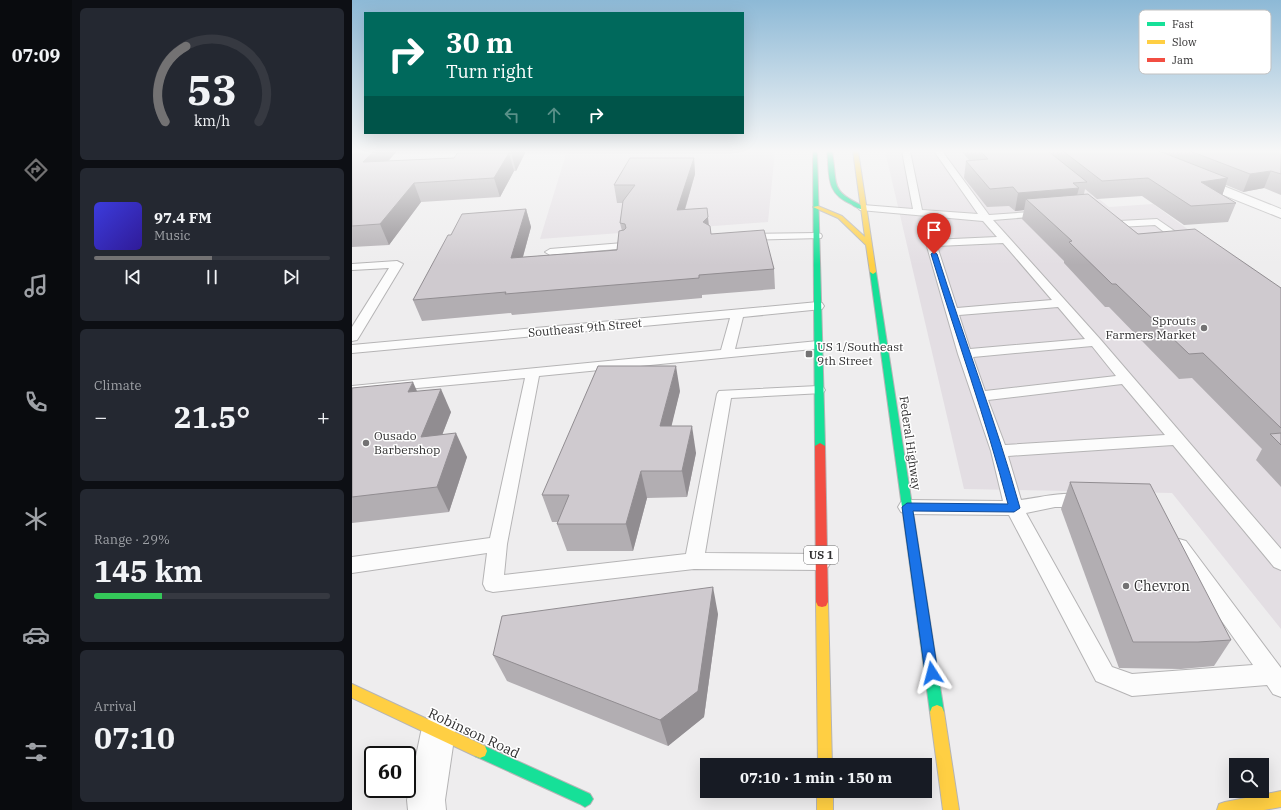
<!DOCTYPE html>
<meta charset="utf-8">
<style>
:root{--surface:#171b24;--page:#242831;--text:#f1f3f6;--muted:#9ea1a6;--line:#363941;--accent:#737273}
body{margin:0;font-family:"IBM Plex Serif",serif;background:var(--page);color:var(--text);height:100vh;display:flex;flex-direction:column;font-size:15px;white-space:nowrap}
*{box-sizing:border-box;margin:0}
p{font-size:13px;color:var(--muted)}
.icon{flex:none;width:22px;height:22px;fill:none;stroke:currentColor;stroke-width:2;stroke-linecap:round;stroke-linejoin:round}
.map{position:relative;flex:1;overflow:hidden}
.sheet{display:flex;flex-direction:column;gap:8px;padding:8px;background:#0d0f14;width:280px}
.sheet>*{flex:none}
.top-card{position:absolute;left:12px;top:12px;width:380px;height:122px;border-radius:0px;box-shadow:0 4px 16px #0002;background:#00695c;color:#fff;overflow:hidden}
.fabs{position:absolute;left:877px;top:758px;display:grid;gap:8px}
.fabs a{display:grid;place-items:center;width:40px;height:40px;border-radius:0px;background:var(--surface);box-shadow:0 4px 16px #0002;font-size:20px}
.speed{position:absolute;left:12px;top:746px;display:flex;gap:8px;font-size:20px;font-weight:700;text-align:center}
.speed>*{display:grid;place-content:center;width:52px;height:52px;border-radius:50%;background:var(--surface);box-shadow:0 4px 16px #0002;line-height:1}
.speed .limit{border:2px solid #111;border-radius:6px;background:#fff;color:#111}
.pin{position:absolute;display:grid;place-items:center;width:34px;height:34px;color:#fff;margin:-41px -17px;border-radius:50% 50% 50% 0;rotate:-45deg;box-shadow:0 0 4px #0007}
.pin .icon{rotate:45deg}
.me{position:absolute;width:44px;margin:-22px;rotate:351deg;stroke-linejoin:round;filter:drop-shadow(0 0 3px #0008)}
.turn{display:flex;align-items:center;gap:14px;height:84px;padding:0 16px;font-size:18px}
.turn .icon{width:52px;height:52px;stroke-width:2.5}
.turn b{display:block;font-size:28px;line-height:34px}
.lanes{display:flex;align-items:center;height:38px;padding:0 16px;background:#0003;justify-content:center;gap:20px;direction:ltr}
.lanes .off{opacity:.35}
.big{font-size:30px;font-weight:700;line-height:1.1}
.sheet .tile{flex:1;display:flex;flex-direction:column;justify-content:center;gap:6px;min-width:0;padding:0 14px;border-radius:6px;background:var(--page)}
.sheet .dial{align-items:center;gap:0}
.dial svg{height:104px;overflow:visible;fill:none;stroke:var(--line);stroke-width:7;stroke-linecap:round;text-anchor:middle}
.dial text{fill:var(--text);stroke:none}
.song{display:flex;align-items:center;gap:12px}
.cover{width:48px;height:48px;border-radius:6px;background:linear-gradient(135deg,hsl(240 70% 55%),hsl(250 70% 35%))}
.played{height:4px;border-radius:2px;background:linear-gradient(90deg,var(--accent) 50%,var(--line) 50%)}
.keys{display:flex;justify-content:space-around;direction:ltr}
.heat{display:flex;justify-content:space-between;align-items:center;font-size:22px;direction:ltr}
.charge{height:6px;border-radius:3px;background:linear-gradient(90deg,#34c759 29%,var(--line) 0)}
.trip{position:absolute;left:348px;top:758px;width:232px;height:40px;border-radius:0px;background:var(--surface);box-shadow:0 4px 16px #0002;font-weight:700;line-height:40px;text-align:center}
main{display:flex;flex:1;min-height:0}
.tab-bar{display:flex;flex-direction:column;width:72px;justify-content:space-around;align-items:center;background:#090b0e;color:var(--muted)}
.tab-bar .icon{width:28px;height:28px}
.tab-bar .selected{color:var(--accent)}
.tab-bar b{font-size:18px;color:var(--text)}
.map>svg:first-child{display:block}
.built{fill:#e3dee3}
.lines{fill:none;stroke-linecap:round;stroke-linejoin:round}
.lane-casing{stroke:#b5b4b5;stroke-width:2}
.street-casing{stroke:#b5b4b5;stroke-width:2}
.fast-casing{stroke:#b5b4b5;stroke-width:2}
.slow-casing{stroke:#b5b4b5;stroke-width:2}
.jam-casing{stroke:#b5b4b5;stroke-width:2}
.lane{fill:#fcfcfc;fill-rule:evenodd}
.street{fill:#fcfcfc;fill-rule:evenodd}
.fast{fill:#16e098;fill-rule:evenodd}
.slow{fill:#ffcf43;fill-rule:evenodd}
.jam{fill:#f24e42;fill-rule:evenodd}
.wall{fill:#b2aeb2}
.shaded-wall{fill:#918d91}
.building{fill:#cfcacf;stroke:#918d91}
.route{fill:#1a73e8;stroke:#114b97}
.poi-dot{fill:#737273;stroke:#fff;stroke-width:1.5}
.labels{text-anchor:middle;stroke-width:3;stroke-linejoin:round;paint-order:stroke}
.shield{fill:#fff;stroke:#6f6e6f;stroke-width:1}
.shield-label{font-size:11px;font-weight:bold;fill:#313031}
.poi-label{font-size:12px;fill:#313031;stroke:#fff;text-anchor:start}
.street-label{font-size:12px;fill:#313031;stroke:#fff}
.near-poi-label{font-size:14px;fill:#313031;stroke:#fff;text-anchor:start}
.near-street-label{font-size:14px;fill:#313031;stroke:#fff}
.key{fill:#fff;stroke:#c1c1c1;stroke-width:1}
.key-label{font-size:11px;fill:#313031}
</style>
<main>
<nav class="tab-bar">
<b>07:09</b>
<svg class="icon selected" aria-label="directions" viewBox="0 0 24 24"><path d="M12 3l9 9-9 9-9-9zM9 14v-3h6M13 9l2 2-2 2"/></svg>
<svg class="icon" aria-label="music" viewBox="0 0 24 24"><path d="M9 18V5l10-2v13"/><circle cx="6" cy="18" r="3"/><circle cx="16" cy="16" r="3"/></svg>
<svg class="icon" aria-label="phone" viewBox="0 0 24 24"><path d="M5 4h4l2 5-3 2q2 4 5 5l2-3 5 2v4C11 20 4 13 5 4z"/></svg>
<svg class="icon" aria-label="climate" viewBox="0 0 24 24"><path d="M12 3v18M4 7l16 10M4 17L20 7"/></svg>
<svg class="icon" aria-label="car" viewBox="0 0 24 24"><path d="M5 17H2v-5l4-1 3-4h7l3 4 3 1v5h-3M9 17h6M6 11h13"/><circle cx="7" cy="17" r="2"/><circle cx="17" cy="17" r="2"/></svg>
<svg class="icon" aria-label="filters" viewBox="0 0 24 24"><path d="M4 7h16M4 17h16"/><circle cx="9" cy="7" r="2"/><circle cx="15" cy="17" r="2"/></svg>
</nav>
<section class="sheet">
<div class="tile dial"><svg viewBox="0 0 100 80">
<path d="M14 69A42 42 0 1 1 86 69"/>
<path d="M14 69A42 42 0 0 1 30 11" stroke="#737273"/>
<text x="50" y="56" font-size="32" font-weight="700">53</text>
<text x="50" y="72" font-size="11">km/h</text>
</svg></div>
<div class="tile">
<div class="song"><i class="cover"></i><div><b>97.4 FM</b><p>Music</p></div></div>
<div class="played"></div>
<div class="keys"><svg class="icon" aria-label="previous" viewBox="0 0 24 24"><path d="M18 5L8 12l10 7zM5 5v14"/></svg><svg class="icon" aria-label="pause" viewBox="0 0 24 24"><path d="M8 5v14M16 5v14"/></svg><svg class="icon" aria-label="next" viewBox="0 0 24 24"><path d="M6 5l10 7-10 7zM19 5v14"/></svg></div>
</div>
<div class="tile"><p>Climate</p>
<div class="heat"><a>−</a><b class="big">21.5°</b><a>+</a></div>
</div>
<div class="tile"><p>Range · 29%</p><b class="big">145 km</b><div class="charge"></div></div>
<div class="tile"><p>Arrival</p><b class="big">07:10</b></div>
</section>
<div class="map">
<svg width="929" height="810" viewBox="0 0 929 810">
<rect width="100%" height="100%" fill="#eeedee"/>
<!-- built -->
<g class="built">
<polygon points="215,151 423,151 416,222 188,239"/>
<polygon points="533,151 688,151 757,207 801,204 929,297 929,629 820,493 612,489"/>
</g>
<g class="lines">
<defs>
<g id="lane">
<path d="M 550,151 L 558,151 L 570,210 L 626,214 L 582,151 L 590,151 L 637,215 L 693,211 L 695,213 L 693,215 L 690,216 L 641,220 L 748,339 L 929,549 L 929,570 L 922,567 L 821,445 L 656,456 L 669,500 C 690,497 716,490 737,496 L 740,501 L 737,506 L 731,507 L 703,507 L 674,513 L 760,667 L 780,674 L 901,665 L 820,551 L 818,546 L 820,541 L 827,539 L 834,541 L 929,668 L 929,697 L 921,694 L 915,685 L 780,696 L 744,681 L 657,515 L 555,514 L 549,512 L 546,507 L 549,502 L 555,500 L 651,501 L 639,451 L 606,354 L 574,243 L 579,240 L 645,237 L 631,221 L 508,210 L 506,208 L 508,206 L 511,205 L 561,209 ZM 651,243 L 700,300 L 605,308 L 585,246 ZM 706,307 L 733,339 L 618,349 L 607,315 ZM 740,346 L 764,376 L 633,391 L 621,357 ZM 770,384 L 813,435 L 653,445 L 636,400 Z"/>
<polygon points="805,219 837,241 838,243 837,245 829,245 803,225 767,227 762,224 767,221"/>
<polygon points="465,233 469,234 470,236 469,238 394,240 389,237 394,234"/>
<polygon points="271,243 275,244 276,246 275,248 198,255 193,252 198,249"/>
<polygon points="45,261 51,264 7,337 5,340 0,341 0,327 37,268 0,270 0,264"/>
<polygon points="466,302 470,303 472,306 470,309 391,317 383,349 466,341 471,342 473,345 471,348 187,376 155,544 152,575 334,554 365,394 367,391 466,386 471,387 473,390 471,393 379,398 353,553 469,554 476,557 479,562 476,567 469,570 342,569 141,592 134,590 131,584 135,553 0,573 0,557 138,538 173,378 0,394 0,386 369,350 378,318 0,353 0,345"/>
</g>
<g id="street">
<polygon points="844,175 929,209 929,218 839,182 837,179 839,176"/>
<polygon points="86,715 98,720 103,732 93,800 94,810 56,810 55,800 69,732 74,720"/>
</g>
<g id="fast">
<polygon points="461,151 465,151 473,446 468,449 463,446"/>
<path d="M 475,151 L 480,151 C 486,187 477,190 513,207 L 513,209 C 508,210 503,207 499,204 C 473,193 478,175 475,151 Z"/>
<polygon points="521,270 524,272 592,712 590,717 585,719 580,717 578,712 518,272"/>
<polygon points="128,744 238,794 241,799 238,804 233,807 228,804 123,756 121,751 123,746"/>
</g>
<g id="slow">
<polygon points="501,151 506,151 524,272 521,274 518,272 514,245 486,218 461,207 466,206 490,216 513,237"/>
<polygon points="470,597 474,598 476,602 480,765 466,765 464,602 466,598"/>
<polygon points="0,684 133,746 135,751 133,756 128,758 123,756 0,698"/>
<polygon points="585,705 590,707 592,712 607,810 591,810 578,712 580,707"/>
<rect x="465" y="791" width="16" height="19"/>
<polygon points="929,791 929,807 912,810 865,810 867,804 873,802"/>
</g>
<polygon id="jam" points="468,443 473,446 476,602 474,606 470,607 466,606 464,602 463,446"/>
</defs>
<!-- lane casing -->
<use href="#lane" class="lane-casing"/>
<!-- street casing -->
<use href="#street" class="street-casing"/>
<!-- fast casing -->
<use href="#fast" class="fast-casing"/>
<!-- slow casing -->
<use href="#slow" class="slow-casing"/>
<!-- jam casing -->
<use href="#jam" class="jam-casing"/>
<!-- lane -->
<use href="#lane" class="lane"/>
<!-- street -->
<use href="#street" class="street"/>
<!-- fast -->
<use href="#fast" class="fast"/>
<!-- slow -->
<use href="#slow" class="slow"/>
<!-- jam -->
<use href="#jam" class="jam"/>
</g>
<!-- wall -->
<g class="wall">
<polygon points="0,151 45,151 36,161 102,158 174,151 164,171 162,171 148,197 69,202 37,245 0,247"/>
<polygon points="609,151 929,151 929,195 912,188 891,192 874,185 870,195 884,203 876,222 832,225 790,196 745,199 733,189 732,194 786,234 929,288 929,487 904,460 910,449 840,378 827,379 757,307 753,307 712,263 712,261 670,219 672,210 663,211 657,206 635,207 612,178 614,161 617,160"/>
<polygon points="342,158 343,174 333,210 357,225 359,234 422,269 423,289 350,295 350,298 160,315 159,313 70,321 61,300 99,235 174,209 179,227 171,257 265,250 270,231 268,223 271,203 265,203 262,185"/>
<polygon points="0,388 65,391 99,412 90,435 115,457 97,512 0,523"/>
<polygon points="328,391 319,426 344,453 335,497 295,498 281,551 215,551 205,524 206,522 200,522 190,495"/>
<polygon points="718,482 879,640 862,666 829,669 767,668 709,509"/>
<polygon points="366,614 352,717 316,746 155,681 141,655"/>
</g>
<!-- shaded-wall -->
<g class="shaded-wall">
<polygon points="22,151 45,151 19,181 11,162"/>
<polygon points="160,151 174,151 164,171 159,153"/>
<polygon points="157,153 162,171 148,197 142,178"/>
<polygon points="342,158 343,174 327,229 325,210"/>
<polygon points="919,171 912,188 891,192 898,174"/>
<polygon points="876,178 870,196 849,182"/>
<polygon points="62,183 69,202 37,245 28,224"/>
<polygon points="727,188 722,206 674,199 672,210 663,211 666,193"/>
<polygon points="174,209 179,227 165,278 159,258"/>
<polygon points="356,217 358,236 351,222"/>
<polygon points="324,366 328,391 313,453 308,426"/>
<polygon points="61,382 71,405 56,392"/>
<polygon points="89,389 99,412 80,461 69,437"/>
<polygon points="340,426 344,453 335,497 330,471"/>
<polygon points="104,433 115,457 97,512 85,487"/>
<polygon points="289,471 295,498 281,551 274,524"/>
<polygon points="361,587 366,614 352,717 316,746 308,720"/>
</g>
<!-- building -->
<g class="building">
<polygon points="0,151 22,151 11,162 102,158 107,151 160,151 159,153 157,153 142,178 62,183 28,224 0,226"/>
<polygon points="628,151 696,151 735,182 721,183 727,188 666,193 661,187 638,189 614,161 636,159"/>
<polygon points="711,151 807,151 876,178 849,182 884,203 839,206 796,178 750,181"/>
<polygon points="838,151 929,151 929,174 919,171 898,174"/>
<polygon points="278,158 342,158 325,210 355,208 356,217 351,222 358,226 359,234 412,230 422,269 347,275 347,278 153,294 154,292 61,300 96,235 99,235 110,214 174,209 159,258 265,250 267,231 272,230 274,228 273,224 268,223 271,201 283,185 262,185"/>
<polygon points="736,194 786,234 843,229 929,288 929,428 851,353 837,354 764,284 760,284 717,242 720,241 674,199"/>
<polygon points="246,366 324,366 308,426 340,426 330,471 289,471 274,524 205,524 217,495 190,495"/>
<polygon points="61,382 56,392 89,389 69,437 104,433 85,487 0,497 0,388"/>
<polygon points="929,433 929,445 918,434"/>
<polygon points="718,482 798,484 879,640 846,642 781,642"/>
<polygon points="361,587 346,691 308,720 141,655 150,616"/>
</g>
<!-- sky -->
<linearGradient id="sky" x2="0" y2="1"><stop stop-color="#8db9d6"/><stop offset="0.57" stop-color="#f7f7f7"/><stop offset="1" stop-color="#f7f7f7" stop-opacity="0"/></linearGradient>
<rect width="929" height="265" fill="url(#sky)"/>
<!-- route -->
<path class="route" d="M 582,252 L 585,254 C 612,339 644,422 668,508 L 662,512 L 561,511 L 586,673 L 584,678 L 580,679 L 575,678 L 573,673 L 550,507 L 555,503 L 656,504 C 634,419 604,337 579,254 Z"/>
<!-- markers -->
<g class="poi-dot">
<circle cx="852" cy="328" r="4"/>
<rect x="453" y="350" width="8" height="8" rx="2"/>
<circle cx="14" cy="443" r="4"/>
<circle cx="774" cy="586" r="4"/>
</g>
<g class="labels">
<!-- shield labels -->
<rect class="shield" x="452" y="546" width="34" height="18" rx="3"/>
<g class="shield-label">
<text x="469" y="559">US 1</text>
</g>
<!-- poi labels -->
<g class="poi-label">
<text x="844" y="325" text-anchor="end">Sprouts<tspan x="844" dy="14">Farmers Market</tspan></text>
<text x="465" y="351">US 1/Southeast<tspan x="465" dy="14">9th Street</tspan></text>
<text x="22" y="440">Ousado<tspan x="22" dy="14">Barbershop</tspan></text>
</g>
<!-- street labels -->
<g class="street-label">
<text transform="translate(233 328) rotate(-5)" y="4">Southeast 9th Street</text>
<text transform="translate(558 443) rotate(82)" y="4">Federal Highway</text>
</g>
<!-- near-poi labels -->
<g class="near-poi-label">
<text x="782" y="591">Chevron</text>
</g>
<!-- near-street labels -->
<g class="near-street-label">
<text transform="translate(122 733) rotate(25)" y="5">Robinson Road</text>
</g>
</g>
<!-- legend -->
<rect x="787" y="10" width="132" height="64" rx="6" class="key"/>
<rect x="795" y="22" width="18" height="4" fill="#16e098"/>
<rect x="795" y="40" width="18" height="4" fill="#ffcf43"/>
<rect x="795" y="58" width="18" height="4" fill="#f24e42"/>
<g class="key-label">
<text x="820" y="28">Fast</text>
<text x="820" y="46">Slow</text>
<text x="820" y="64">Jam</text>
</g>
</svg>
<div class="fabs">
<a><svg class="icon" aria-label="search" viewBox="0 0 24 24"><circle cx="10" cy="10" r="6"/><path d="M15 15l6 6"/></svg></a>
</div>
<div class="speed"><div class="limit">60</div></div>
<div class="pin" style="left:582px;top:254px;background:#d93025"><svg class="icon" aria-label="arrive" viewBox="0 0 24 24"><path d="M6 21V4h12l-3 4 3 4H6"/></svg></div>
<svg class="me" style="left:580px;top:673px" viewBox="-20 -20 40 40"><path d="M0-17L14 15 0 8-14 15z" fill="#1a73e8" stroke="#fff" stroke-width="4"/></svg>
<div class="trip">07:10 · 1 min · 150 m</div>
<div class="top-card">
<div class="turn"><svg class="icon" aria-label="right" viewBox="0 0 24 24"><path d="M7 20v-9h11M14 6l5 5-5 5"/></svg><div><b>30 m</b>Turn right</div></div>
<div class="lanes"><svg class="icon off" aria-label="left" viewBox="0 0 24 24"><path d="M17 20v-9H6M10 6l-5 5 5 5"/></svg><svg class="icon off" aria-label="ahead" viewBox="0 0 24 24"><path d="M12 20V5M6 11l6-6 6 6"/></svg><svg class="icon" aria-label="right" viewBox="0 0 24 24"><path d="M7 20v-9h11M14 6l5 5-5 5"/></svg></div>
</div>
</div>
</main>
